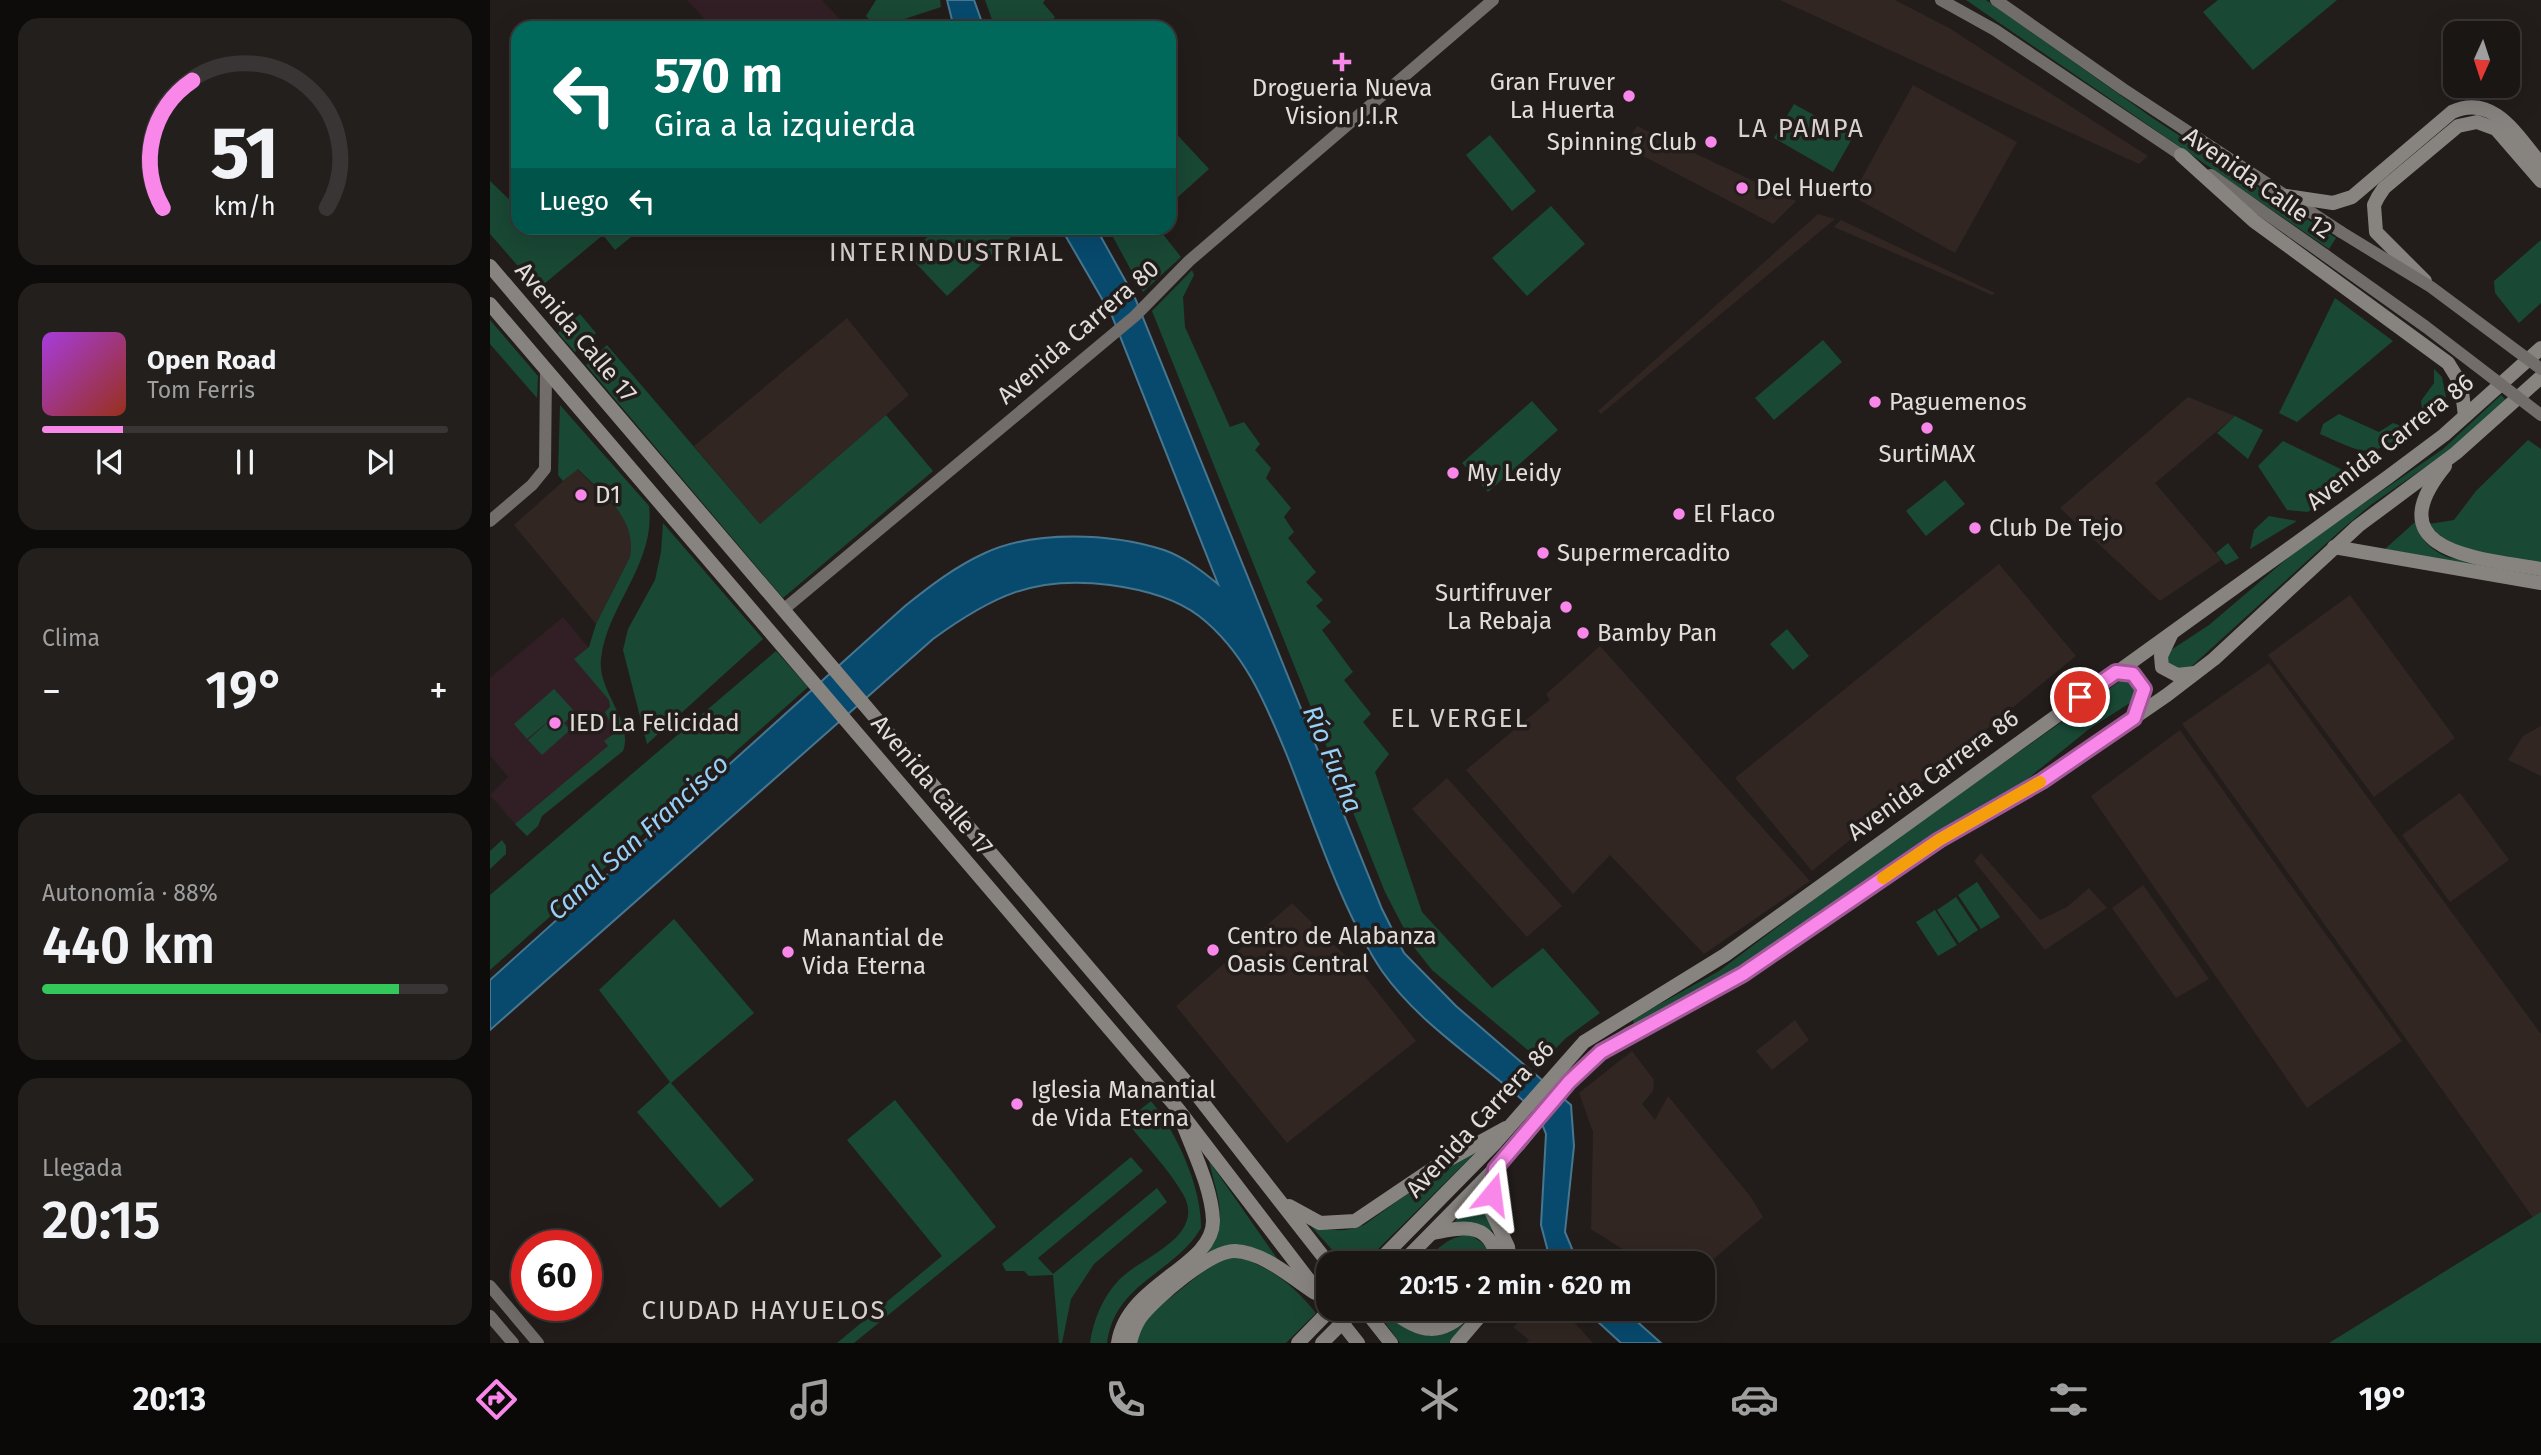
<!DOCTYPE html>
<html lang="es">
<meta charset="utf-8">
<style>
:root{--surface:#1a1614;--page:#231f1d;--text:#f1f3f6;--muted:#9f9fa0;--line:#383534;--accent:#f987e9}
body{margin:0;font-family:"Fira Sans",sans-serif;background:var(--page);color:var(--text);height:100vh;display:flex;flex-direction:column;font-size:26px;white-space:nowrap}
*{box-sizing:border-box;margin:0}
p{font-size:23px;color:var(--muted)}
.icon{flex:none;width:38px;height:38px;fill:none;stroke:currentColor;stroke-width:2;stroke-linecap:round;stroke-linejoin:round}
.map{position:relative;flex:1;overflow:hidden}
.panel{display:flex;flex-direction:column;gap:18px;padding:18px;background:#0e0c0b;width:490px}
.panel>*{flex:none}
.banner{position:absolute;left:21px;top:21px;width:665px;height:214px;border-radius:21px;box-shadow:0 7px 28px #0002,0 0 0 2px var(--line);background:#00695c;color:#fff;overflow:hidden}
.needle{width:46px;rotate:183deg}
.fabs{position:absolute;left:1953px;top:21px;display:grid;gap:14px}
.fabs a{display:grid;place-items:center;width:77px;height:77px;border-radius:14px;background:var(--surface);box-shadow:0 7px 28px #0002,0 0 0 2px var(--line);font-size:35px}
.speed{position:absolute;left:21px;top:1230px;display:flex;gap:14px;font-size:35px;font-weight:700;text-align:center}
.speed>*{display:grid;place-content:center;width:91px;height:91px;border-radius:50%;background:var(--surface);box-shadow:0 7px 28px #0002,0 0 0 2px var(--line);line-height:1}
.speed .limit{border:10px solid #d22;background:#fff;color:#111}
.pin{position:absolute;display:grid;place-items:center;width:60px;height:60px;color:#fff;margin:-30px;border:4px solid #fff;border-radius:50%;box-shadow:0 2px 7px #0007}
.me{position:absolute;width:77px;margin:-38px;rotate:16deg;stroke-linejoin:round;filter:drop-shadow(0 0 5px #0008)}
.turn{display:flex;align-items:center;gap:24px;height:147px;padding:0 28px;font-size:32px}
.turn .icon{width:91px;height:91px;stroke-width:2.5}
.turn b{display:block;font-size:49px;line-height:60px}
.then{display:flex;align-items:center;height:66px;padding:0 28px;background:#0003;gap:14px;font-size:26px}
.big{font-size:52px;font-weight:600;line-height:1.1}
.panel .widget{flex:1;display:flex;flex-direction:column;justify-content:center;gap:10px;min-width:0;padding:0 24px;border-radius:21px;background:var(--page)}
.panel .dial{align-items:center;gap:0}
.dial svg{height:182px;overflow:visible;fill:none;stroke:var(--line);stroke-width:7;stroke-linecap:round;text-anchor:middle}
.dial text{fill:var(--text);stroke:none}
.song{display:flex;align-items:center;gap:21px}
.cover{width:84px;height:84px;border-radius:10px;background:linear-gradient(135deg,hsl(280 70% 55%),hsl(10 70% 35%))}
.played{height:7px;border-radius:4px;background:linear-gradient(90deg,var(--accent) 20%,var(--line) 20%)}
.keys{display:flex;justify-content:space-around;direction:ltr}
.heat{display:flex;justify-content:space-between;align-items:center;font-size:38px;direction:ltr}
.charge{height:10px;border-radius:5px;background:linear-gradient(90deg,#34c759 88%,var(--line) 0)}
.trip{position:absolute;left:826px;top:1251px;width:399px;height:70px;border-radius:21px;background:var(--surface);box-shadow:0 7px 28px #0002,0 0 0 2px var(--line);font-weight:600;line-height:70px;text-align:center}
.tabs{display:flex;height:112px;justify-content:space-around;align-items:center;background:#0a0908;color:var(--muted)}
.tabs .icon{width:49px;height:49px}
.tabs .current{color:var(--accent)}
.tabs b{font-size:32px;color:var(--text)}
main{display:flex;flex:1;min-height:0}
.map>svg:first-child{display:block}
.built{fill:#312621}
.education{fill:#311f25}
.green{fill:#194835}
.water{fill:#074a6e;stroke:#48768f;stroke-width:2}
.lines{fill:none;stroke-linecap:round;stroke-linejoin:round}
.secondary{stroke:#706d6a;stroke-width:12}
.primary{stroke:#878480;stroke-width:14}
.secondary-bridge{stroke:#706d6a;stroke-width:12}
.primary-bridge{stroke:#878480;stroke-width:14}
.route-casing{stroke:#a25897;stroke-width:18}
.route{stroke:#f987e9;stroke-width:12}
.slow{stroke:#f59e0b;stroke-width:12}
.poi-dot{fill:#f987e9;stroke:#221d1b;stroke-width:2.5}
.labels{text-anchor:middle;stroke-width:7;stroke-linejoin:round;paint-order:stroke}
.poi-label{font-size:24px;fill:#e0dddb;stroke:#221d1b;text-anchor:start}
.street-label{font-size:24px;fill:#e0dddb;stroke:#221d1b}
.neighbourhood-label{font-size:26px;letter-spacing:2px;fill:#d7d0cd;stroke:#221d1b}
.water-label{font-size:26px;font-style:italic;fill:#97d0f9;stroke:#221d1b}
</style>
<main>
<section class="panel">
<div class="widget dial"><svg viewBox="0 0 100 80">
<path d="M14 69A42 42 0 1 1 86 69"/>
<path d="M14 69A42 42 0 0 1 27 13" stroke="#f987e9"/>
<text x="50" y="56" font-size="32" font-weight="700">51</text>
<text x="50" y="72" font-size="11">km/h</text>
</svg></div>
<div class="widget">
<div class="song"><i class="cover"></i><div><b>Open Road</b><p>Tom Ferris</p></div></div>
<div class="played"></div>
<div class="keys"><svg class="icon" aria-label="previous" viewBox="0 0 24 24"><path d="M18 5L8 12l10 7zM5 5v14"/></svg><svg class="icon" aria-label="pause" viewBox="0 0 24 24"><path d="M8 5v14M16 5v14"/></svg><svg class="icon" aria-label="next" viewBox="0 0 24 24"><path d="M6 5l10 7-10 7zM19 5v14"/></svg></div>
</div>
<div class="widget"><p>Clima</p>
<div class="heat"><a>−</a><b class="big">19°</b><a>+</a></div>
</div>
<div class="widget"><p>Autonomía · 88%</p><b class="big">440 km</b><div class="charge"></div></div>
<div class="widget"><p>Llegada</p><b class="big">20:15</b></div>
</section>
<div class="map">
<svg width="2051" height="1343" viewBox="0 0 2051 1343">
<rect width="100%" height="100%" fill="#221d1b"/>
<!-- built -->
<g class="built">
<polygon points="1290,0 1405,0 1459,28 1658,156 1649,164"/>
<polygon points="1423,85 1527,142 1465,253 1362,196"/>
<polygon points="1147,126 1306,201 1283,224 1134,146"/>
<polygon points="1328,214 1345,219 1111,414 1108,411"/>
<polygon points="1351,220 1505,293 1502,295 1344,227"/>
<polygon points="357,318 419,395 270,524 204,446"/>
<polygon points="1698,397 1745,416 1665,483 1731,560 1670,601 1570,508"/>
<polygon points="87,469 132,514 142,538 140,557 106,624 24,525"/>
<polygon points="1509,564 1586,656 1322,871 1245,778"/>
<polygon points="1860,595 1965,738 1884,797 1778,655"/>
<polygon points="1110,646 1320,881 1214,954 1120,855 1083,894 976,770 1060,700 1056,694"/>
<polygon points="1779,663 2051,1034 2051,1214 2044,1219 1692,724"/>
<polygon points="2051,726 2051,776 2018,760 2033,736"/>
<polygon points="1690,730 1912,1041 1817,1108 1601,796"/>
<polygon points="957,778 1072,906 1037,937 922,809"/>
<polygon points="1970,793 2019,860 1960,902 1912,835"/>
<polygon points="1491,853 1550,920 1577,907 1599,888 1617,908 1555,950 1484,861"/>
<polygon points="1653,885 1719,979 1686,998 1622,908"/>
<polygon points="802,903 870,970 926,1041 797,1143 686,1006"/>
<polygon points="1305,1020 1319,1040 1282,1070 1266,1051"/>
<polygon points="1142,1051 1164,1080 1163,1091 1152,1104 1165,1120 1178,1096 1260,1196 1273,1217 1213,1268 1213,1264 1154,1263 1101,1229 1103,1132 1089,1093"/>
<polygon points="1044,1309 1072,1309 1103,1343 1036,1343 1039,1340 1023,1327"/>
</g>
<!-- education -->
<g class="education">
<polygon points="197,0 332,0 357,27 223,28"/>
<polygon points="73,617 110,661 114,686 129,720 135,747 133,751 45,808 25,824 0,795 18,777 0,755 0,678"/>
</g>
<!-- green -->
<g class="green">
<polygon points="386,0 450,0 451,7 387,28 376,16"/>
<polygon points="495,0 555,0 553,3 565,17 559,24 562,28 505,28"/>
<polygon points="1476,0 1496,0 1664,119 1846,238 1839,249"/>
<polygon points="1728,0 1847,0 1763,70 1713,12"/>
<polygon points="1304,104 1363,137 1343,172 1284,138"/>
<polygon points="679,126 719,169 679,205"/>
<polygon points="1000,135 1046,191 1022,211 976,155"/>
<polygon points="0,181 28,208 28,228 152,228 125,250 113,235 48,289 0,234"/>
<polygon points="1061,206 1095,244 1037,296 1002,258"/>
<polygon points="447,228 531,228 457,296 418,255"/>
<polygon points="618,228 668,228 691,257 653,292"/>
<polygon points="2051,240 2051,303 2029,323 2005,293 2004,281"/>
<polygon points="702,270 704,275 693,297 695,327 740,427 754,422 770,444 765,450 781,468 776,478 801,508 794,517 804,532 798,538 826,572 816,582 833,600 826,606 841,622 832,630 863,672 854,680 881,714 873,722 899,754 885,772 932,912 1002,988 1053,948 1110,1013 1076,1038 1052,1062 942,970 923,946 895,892 662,311"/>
<polygon points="1845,298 1903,341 1807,422 1789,413"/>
<polygon points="90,314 106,333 85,352 68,333"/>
<polygon points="0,320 48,376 47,398 0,344"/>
<polygon points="1333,340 1352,362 1284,420 1265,398"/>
<polygon points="117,345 270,524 396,415 443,471 293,598 96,365"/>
<polygon points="1944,369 1952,377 1956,397 1933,417 1931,401 1944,383"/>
<polygon points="2011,395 2016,400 1964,447 1882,504 1851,530 1702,666 1690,670 1677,662 1678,652 1719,625 1813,545 1953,449"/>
<polygon points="1042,401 1068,430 998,492 972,463"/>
<path d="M 70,405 L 159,506 C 166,564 117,605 111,659 C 107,691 144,721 133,751 L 52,816 L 48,826 L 37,836 L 25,824 L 118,746 L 114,741 L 125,733 L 115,712 L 120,707 L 119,700 L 84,659 L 99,647 L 106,624 L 140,557 C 147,517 113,495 88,469 L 73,481 L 68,475 Z"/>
<path d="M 1849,414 L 1889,432 L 1903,423 L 1920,429 C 1879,461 1874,453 1830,434 L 1833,424 Z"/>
<polygon points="1745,416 1773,430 1758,459 1727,433"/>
<polygon points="2038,440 2051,449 2051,564 1975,551 1955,542 1939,524 1964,520 1986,491"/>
<polygon points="1793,441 1865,476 1818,512 1797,510 1768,466"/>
<polygon points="1455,480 1475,504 1436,536 1416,511"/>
<polygon points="1779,516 1807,521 1760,549 1764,530"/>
<path d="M 1925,522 C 1930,540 1941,550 1957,557 L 2051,575 L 2051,578 L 1895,549 Z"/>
<polygon points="173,523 273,639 157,744 133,650 138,629 165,580 171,552"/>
<polygon points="1738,543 1749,558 1736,565 1726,553"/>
<polygon points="1297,629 1319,656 1303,670 1280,644"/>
<polygon points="286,651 318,687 0,970 0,895"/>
<polygon points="1633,679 1645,684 1643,701 1599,729 1524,790 1376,879 1237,976 1144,1025 1143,1019 1229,971 1392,848"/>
<polygon points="64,689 86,713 74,723 80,730 52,755 38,740 66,715 37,739 24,724"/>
<polygon points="12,840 16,846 16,854 0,869 0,851"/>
<polygon points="1487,882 1510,917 1491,929 1468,895"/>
<polygon points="1466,897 1488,930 1469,943 1447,910"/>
<polygon points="1445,910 1467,945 1448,956 1426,922"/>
<polygon points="184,919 264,1013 181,1083 264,1180 230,1208 147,1112 180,1082 109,990"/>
<polygon points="405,1100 506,1227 364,1343 347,1343 452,1256 357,1140"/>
<path d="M 661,1101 C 686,1131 712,1188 711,1228 C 684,1274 625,1282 617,1343 L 600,1343 C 603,1321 613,1296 629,1280 C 652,1256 717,1237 693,1194 C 678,1168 655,1145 636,1121 Z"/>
<path d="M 987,1151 L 874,1263 L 854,1263 L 819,1224 C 839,1231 854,1233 874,1225 L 952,1169 Z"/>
<polygon points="641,1157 653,1171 548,1258 563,1274 667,1188 677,1202 604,1264 581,1299 572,1343 569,1343 563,1275 539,1276 534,1271 516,1271 512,1264"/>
<path d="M 719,1161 L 791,1264 L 780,1255 L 712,1257 C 741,1222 728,1201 719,1161 Z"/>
<polygon points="1000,1186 1003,1229 999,1232 963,1223"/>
<polygon points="2051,1212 2051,1343 1839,1343"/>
<path d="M 979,1235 C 994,1242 999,1248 1003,1264 L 934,1264 C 947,1248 959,1236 979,1235 Z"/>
<path d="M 750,1257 C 784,1270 803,1285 826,1313 L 796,1343 L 646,1343 L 651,1326 L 661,1313 L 729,1259 Z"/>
<path d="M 885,1309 C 894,1309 897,1315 904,1320 C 927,1338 949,1337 974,1324 L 963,1343 L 910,1343 Z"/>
<path d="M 908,1309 L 972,1309 C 943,1330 938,1325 908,1309 Z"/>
</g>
<!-- water -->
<g class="water">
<polygon points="457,0 484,0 494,28 464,28"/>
<path d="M 571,228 L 606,228 L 645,298 L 892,909 L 914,953 L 966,1006 L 1081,1105 L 1084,1146 L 1075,1232 L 1088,1263 L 1061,1263 L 1051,1225 L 1056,1134 L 1048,1114 C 998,1066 932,1028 892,971 C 852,912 823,820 796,753 C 775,702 754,651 709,616 C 684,597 650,589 620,585 C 545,575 502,596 443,639 L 0,1030 L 0,980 L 415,606 C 440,586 466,566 495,553 C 545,530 621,533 674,550 C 694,557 712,571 728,584 L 622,316 Z"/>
<polygon points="1094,1309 1133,1309 1171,1343 1131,1343"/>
</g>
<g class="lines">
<!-- secondary -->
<g class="secondary">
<polyline points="1451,0 1505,30 1697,159"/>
<polyline points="1506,0 1633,89 1851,232"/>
<polyline points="1721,175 1835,255"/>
<polyline points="0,521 42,485 55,469 56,369"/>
<polyline points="293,610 645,316 699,261 1003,0"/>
<polyline points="0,1286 48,1343"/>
<polyline points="0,1316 23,1343"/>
</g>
<!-- primary -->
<g class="primary">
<polyline points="1691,155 1764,221 1958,363 1971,384 1975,416"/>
<path d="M 1796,196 L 1843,203 L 1862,197 L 1962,112 C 2004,93 2027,136 2051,164"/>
<polyline points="0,266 703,1090 839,1264"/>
<polyline points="1935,281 1886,232 1884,205 1888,197 1894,188 1968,126 1987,122 2006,129 2051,181"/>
<polyline points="0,304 688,1109 838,1305"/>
<path d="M 1955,466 C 1884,553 1990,558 2051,569"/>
<polyline points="1844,547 2051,583"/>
<polyline points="1681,635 1671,656 1672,667 1687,675 1705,673"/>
<polyline points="1626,672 1643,674 1653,685 1645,716"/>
<polyline points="1005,1169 1002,1213 1018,1247 1020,1264"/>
<polyline points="799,1206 830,1223 865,1221 945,1167 1016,1128"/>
<path d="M 943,1233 C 976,1226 1002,1222 1008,1264"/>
<polyline points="886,1264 1006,1142 1094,1042 1235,955 1898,477 1954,435 2051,348"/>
<polyline points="911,1264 1029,1144 1079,1082 1111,1052 1139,1034 1253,974 1428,854 1552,781 1677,695 1724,659 1868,526 1966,453 2051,377"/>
<polyline points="841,1309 868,1343"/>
<polyline points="874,1309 901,1343"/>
<path d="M 900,1309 C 929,1333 951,1338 979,1309"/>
<path d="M 628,1343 C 637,1283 723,1267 723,1221 C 722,1189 704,1153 693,1124"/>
<path d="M 640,1343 C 642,1334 645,1326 650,1318 C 664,1299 721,1250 745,1251 C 773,1252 802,1278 825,1293"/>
<polyline points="967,1343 996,1309"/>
</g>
<!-- secondary-bridge -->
<g class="secondary-bridge">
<polyline points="1851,232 1941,287 2051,369"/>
<polyline points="1835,255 1936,327 2051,415"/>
</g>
<!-- primary-bridge -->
<g class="primary-bridge">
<polyline points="808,1343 841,1309"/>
<polyline points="832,1343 866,1309"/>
</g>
</g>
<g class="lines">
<defs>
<polyline id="route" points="1002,1194 1005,1169 1079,1082 1111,1052 1253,974 1449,840 1552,781 1644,718 1654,689 1643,674 1626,672 1590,697"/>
</defs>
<!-- route casing -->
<use href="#route" class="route-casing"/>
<!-- route -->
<use href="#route" class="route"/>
<!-- slow -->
<polyline class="slow" points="1393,878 1449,840 1550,782"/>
</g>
<!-- markers -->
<g class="poi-dot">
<path d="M848.5 51.5h7v7h7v7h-7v7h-7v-7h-7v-7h7z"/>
<circle cx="1139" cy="96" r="7"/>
<circle cx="1221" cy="142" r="7"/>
<circle cx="1252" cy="188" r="7"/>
<circle cx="1385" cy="402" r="7"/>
<circle cx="1437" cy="428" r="7"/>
<circle cx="963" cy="473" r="7"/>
<circle cx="91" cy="495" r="7"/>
<circle cx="1189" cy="514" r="7"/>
<circle cx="1485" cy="528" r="7"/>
<circle cx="1053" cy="553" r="7"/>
<circle cx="1076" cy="607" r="7"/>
<circle cx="1093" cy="633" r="7"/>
<circle cx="65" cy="723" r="7"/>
<circle cx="723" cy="950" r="7"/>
<circle cx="298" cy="952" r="7"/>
<circle cx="527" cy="1104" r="7"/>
</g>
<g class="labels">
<!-- poi labels -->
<g class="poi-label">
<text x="1125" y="90" text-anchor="end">Gran Fruver<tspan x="1125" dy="28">La Huerta</tspan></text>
<text x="852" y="96" text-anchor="middle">Drogueria Nueva<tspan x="852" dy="28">Vision J.I.R</tspan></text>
<text x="1207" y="150" text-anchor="end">Spinning Club</text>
<text x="1266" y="196">Del Huerto</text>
<text x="1399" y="410">Paguemenos</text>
<text x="1437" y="462" text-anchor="middle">SurtiMAX</text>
<text x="977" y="481">My Leidy</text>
<text x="105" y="503">D1</text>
<text x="1203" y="522">El Flaco</text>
<text x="1499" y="536">Club De Tejo</text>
<text x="1067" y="561">Supermercadito</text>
<text x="1062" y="601" text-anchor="end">Surtifruver<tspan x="1062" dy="28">La Rebaja</tspan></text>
<text x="1107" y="641">Bamby Pan</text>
<text x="79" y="731">IED La Felicidad</text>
<text x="737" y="944">Centro de Alabanza<tspan x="737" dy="28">Oasis Central</tspan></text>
<text x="312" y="946">Manantial de<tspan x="312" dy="28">Vida Eterna</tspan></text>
<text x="541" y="1098">Iglesia Manantial<tspan x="541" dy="28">de Vida Eterna</tspan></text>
</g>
<!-- street labels -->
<g class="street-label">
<text transform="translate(1768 183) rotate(35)" y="8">Avenida Calle 12</text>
<text transform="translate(86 332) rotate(50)" y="8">Avenida Calle 17</text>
<text transform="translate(588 332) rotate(-41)" y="8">Avenida Carrera 80</text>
<text transform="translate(1900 442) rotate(-38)" y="8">Avenida Carrera 86</text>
<text transform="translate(1443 775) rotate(-36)" y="8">Avenida Carrera 86</text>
<text transform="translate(442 785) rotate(50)" y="8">Avenida Calle 17</text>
<text transform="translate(990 1119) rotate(-47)" y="8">Avenida Carrera 86</text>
</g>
<!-- neighbourhood labels -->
<g class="neighbourhood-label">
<text x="1311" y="137">LA PAMPA</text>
<text x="457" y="261">INTERINDUSTRIAL</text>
<text x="970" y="727">EL VERGEL</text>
<text x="274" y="1319">CIUDAD HAYUELOS</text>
</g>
<!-- water labels -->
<g class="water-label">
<text transform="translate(843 759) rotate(67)" y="9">Río Fucha</text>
<text transform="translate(148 837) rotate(-42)" y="9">Canal San Francisco</text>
</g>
</g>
</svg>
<div class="fabs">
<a><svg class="needle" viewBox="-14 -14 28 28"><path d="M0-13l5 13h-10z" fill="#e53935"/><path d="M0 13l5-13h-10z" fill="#9f9fa0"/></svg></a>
</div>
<div class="speed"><div class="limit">60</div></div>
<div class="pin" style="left:1590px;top:697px;background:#d93025"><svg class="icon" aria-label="arrive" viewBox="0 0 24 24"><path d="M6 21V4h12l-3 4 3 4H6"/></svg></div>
<svg class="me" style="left:1002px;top:1194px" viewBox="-20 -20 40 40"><path d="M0-17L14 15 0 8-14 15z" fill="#f987e9" stroke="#fff" stroke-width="4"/></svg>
<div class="trip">20:15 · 2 min · 620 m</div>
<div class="banner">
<div class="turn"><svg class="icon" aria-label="left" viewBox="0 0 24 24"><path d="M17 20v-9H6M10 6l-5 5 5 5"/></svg><div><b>570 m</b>Gira a la izquierda</div></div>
<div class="then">Luego<svg class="icon" aria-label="left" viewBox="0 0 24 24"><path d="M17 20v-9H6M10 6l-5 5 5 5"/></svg></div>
</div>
</div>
</main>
<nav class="tabs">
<b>20:13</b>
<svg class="icon current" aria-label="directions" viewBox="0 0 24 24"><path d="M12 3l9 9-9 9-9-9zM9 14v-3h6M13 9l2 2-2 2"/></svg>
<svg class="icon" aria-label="music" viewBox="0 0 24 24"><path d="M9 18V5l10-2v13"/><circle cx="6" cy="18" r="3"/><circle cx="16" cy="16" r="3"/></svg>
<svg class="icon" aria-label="phone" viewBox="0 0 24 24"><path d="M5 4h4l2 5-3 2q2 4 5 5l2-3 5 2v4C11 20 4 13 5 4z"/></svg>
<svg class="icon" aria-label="climate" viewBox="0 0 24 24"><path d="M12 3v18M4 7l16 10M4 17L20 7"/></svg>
<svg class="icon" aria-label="car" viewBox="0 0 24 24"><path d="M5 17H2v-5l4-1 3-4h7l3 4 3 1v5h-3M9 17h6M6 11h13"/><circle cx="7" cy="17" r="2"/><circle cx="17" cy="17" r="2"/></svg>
<svg class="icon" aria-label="filters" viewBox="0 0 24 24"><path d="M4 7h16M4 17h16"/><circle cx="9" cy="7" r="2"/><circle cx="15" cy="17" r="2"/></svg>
<b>19°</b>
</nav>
